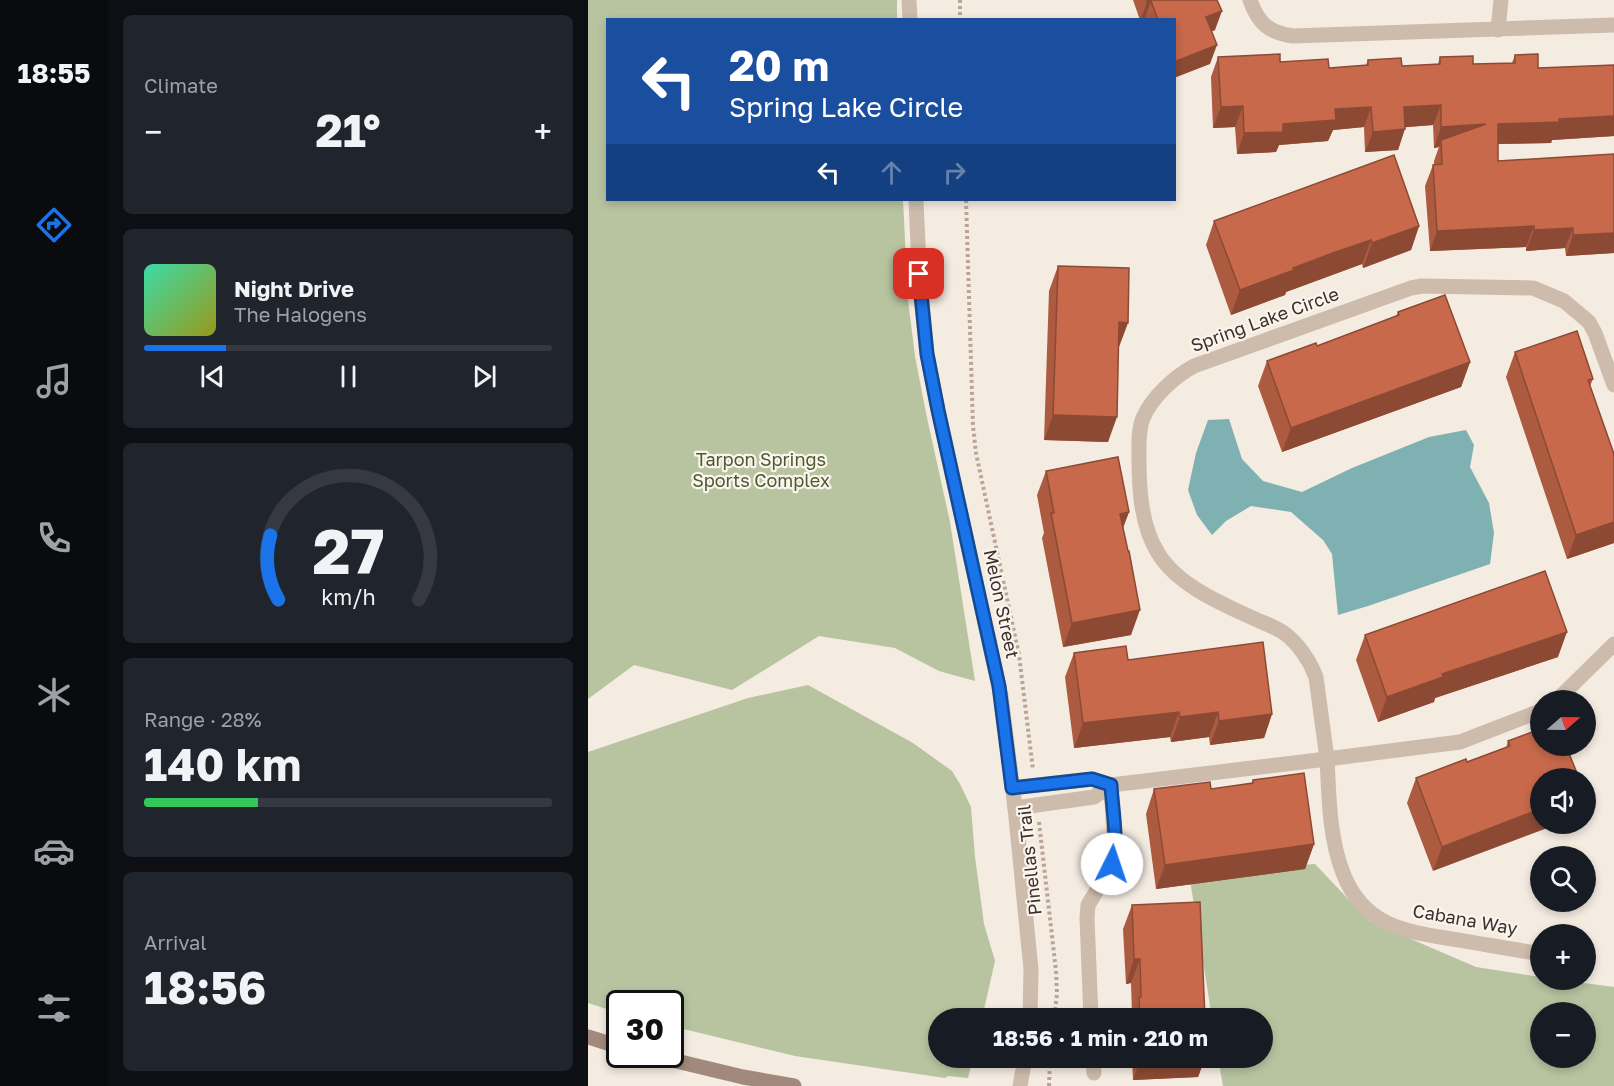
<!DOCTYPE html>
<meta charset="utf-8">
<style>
:root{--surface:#171b24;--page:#20242c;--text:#f1f3f6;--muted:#9ea1a6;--line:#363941;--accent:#1a73e8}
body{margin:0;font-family:"Golos Text",sans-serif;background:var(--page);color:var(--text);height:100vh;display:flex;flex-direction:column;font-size:22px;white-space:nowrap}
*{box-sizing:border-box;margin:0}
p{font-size:20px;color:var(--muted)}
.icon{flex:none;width:33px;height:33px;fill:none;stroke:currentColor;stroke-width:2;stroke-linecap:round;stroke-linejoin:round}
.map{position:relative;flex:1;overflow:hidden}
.panel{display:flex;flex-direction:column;gap:15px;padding:15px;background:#0d0f14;width:480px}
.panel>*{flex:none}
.banner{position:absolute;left:18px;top:18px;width:570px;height:183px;border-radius:0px;box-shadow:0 3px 9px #0003;background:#1a4fa0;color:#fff;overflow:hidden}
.needle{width:39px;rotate:70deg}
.buttons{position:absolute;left:942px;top:690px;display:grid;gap:12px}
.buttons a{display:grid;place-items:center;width:66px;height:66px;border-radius:50%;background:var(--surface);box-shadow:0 3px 9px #0003;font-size:30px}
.speed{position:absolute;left:18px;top:990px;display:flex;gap:12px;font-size:30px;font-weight:700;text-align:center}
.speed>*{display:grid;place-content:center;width:78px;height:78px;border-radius:50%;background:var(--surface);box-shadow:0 3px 9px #0003;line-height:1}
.speed .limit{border:3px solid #111;border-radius:9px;background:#fff;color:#111}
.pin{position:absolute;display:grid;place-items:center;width:51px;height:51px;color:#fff;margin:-26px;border-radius:12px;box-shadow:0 3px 9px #0006}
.me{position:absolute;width:66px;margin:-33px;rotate:4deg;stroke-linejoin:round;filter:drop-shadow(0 0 4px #0008)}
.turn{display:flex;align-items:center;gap:21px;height:126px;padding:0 24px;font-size:27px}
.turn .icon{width:78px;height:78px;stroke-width:2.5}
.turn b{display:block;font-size:42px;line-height:51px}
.lanes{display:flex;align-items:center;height:57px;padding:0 24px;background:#0003;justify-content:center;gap:30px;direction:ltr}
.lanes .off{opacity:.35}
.big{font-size:45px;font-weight:700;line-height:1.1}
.panel .tile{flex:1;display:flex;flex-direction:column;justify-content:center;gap:9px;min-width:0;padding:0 21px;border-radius:9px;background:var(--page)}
.panel .dial{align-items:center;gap:0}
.dial svg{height:156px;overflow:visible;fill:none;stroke:var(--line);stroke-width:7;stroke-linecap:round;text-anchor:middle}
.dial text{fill:var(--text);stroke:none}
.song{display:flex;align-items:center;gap:18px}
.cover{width:72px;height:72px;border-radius:9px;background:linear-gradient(135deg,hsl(160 70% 55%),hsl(60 70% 35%))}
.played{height:6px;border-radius:3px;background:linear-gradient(90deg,var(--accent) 20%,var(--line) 20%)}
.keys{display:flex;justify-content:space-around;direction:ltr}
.heat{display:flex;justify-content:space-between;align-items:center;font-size:33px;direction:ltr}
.charge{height:9px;border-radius:4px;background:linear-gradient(90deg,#34c759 28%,var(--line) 0)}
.trip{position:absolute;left:340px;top:1008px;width:345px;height:60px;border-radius:30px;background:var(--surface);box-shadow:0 3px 9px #0003;font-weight:700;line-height:60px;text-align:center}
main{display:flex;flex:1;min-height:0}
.tabs{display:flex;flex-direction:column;width:108px;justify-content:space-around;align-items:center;background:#090b0e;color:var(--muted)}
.tabs .icon{width:42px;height:42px}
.tabs .active{color:var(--accent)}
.tabs b{font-size:27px;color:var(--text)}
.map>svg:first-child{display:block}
.green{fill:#b8c4a0;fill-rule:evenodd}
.water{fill:#7fb0b2}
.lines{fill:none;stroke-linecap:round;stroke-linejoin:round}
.path{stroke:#b9a596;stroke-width:4;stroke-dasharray:3 3;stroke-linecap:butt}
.minor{stroke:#cdbbac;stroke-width:15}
.secondary{stroke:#a18a7d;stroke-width:15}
.wall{fill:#ac5a40}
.shaded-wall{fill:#8c4a34}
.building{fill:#c8694b;stroke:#8c4a34;stroke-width:1.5}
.route-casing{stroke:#114b97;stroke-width:15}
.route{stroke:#1a73e8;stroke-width:10}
.labels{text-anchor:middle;stroke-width:4.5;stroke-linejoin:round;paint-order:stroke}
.street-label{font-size:18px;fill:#3b302b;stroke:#fbf5ee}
.park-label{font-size:18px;fill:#4a5a2e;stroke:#fbf5ee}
</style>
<main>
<nav class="tabs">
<b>18:55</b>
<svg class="icon active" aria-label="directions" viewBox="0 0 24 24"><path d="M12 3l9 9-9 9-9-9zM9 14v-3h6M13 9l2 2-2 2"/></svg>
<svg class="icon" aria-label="music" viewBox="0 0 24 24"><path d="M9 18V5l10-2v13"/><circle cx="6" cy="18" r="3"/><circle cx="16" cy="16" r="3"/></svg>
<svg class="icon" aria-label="phone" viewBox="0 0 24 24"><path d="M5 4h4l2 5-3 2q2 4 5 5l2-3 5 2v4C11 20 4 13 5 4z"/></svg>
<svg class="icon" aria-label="climate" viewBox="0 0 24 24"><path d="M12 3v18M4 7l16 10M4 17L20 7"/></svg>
<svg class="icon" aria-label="car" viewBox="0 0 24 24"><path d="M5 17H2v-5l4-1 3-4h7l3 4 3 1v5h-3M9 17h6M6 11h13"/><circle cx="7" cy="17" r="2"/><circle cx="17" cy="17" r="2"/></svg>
<svg class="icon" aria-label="filters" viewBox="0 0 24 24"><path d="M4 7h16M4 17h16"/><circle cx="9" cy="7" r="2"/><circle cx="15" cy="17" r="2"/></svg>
</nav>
<section class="panel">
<div class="tile"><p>Climate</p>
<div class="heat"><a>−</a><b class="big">21°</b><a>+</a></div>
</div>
<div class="tile">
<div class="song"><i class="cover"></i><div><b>Night Drive</b><p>The Halogens</p></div></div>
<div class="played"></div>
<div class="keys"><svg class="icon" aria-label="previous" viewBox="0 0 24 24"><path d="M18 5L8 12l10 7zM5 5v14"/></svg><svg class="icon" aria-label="pause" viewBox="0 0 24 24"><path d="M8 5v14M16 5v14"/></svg><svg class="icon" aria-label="next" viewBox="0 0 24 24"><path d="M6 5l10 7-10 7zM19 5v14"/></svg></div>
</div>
<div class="tile dial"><svg viewBox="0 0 100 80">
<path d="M14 69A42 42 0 1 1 86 69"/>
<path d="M14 69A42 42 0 0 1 10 36" stroke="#1a73e8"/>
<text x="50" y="56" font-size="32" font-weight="700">27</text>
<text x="50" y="72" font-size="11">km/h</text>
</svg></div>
<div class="tile"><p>Range · 28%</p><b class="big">140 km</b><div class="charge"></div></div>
<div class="tile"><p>Arrival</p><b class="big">18:56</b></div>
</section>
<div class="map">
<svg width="1026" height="1086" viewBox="0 0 1026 1086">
<rect width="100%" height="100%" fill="#f4ebe1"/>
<!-- green -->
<g class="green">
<polygon points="0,0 309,0 309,19 20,20 20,200 315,200 320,300 327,356 338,413 362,522 387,681 351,671 307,648 231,636 144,690 46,665 0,699"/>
<polygon points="220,685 325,743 364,771 372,784 383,807 387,857 396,924 407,961 394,1018 351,1018 351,1058 385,1058 380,1078 360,1076 357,1078 207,1056 83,1026 82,1004 32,1004 31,1013 0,1003 0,752 160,698"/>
<path d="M 727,864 L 781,921 L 888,967 L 952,977 L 952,980 L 974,980 L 1026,987 L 1026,1086 L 635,1086 L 630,1058 L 675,1058 L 675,1018 L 624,1018 L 602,880 L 649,869 ZM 952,1012 L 998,1012 L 998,1058 L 952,1058 Z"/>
</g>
<!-- water -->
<polygon class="water" points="641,419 654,459 675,481 714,492 764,468 841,437 878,430 886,445 882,467 901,503 906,533 902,564 780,606 750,615 744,554 735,540 703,512 663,506 638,521 624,535 609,515 600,490 608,453 620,420"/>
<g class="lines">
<!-- path -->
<g class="path">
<polyline points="372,0 372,20"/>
<polyline points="378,200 385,426 388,453 431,655 445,770"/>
<polyline points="451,822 468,971 469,994 466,1018"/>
<polyline points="461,1086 462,1058"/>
</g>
<!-- minor -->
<g class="minor">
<polyline points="321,0 322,20"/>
<path d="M 662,0 C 670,23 681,33 705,36 L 1026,25"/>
<polyline points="910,30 913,0"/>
<polyline points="328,200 332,288 339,354 350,410 413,696 427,808 443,969 442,1018"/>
<polyline points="969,700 1026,644"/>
<path d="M 952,711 L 872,742 L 739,759 L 728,677 C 722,661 710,643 696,633 C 687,627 676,623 667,619 C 634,604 589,585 570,553 C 553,526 551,489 551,459 C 551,446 550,430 555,418 C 564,397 586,377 606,366 L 823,288 L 834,286 L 945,288 L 976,301 L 1001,322 L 1007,333 L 1026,385"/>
<path d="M 424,788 L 504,779 L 523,785 L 739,759 C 741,796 741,837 755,873 C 776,928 820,932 871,940 C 898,945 925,949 952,954"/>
<polyline points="427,808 506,797 523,785"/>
<polyline points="503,1018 499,918 500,905 519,874 527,855 523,785"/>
<polyline points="505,1058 506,1073"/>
<polyline points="432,1086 437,1058"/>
</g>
<!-- secondary -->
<g class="secondary">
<polyline points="0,1037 32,1047"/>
<polyline points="59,1054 155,1077 206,1086"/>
</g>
</g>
<!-- wall -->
<g class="wall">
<polygon points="545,0 629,0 627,30 624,31 622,64 586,20 552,20"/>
<polygon points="927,55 950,68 1026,65 1026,136 964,140 963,143 910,144 910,161 1026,154 1026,253 978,256 977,248 938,251 938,247 842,251 837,186 845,165 846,165 846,161 851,147 846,148 845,125 817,127 810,150 777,152 776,127 745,130 740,141 691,145 688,152 649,154 647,127 625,128 623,77 630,57 692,62 741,68 778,65 780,60 814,66 850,64 852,57 885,64 924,63"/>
<polygon points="626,221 831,226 823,250 775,268 774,264 698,292 697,295 643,315 618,245"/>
<polygon points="470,266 530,347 520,442 456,440 461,291"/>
<polygon points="810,312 882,362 873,387 694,452 670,386 679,361 729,346 808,316"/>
<polygon points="927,352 1005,379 1002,386 1026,454 1026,543 979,559 918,377"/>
<polygon points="458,471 541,512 535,527 543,635 475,647 454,538 456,533 449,495"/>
<polygon points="777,635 970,657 847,698 846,702 790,722 768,660"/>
<polygon points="486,653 540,660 684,714 676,738 622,745 621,737 583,742 582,737 486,748 477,677"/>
<polygon points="952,729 845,871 819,803 828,778 879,762 918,748 920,741"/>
<polygon points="665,780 726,844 717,869 568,889 558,814 566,789 623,789 664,783"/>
<polygon points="544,905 617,1018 543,1018 544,1015 543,983 538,984 535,929"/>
<polygon points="544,1058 617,1058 610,1077 545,1080"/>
</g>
<!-- shaded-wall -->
<g class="shaded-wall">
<polygon points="563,1 556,20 553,20 559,2"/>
<polygon points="634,11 627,30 611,36 618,17"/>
<polygon points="629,45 622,64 586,78 586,62"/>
<polygon points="853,105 845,125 808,128 816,107"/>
<polygon points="655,106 647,127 625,128 633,107"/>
<polygon points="783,107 776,127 745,130 740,141 691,145 688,152 649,154 656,133 695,124 747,109"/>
<polygon points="1026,116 1026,136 964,140 963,143 902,144 910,124"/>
<polygon points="898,124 853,140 851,147 846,148 853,127"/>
<polygon points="817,129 810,150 777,152 785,132"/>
<polygon points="831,226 823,250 775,268 784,243"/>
<polygon points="946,226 938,247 842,251 849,231"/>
<polygon points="985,228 977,248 938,251 946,230"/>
<polygon points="1026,233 1026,253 978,256 985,235"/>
<polygon points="783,240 774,264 698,292 697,295 643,315 652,290 705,268"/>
<polygon points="531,322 540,323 531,347"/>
<polygon points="882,362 873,387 694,452 703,428"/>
<polygon points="465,415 529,417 520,442 456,440"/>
<polygon points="541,512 532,536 532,514"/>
<polygon points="1026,522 1026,543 979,559 988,535"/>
<polygon points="552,610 543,635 475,647 484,623"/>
<polygon points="979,632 970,657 847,698 846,702 790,722 799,697 854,674"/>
<polygon points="591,712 582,737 486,748 495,723"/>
<polygon points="630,712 621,737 583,742 592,717"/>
<polygon points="684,714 676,738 622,745 631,721"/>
<polygon points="952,809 952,824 970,824 845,871 854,847"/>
<polygon points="726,844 717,869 568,889 577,865"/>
<polygon points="546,959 552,959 543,983 538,984"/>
<polygon points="553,1058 617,1058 610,1077 545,1080"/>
</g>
<!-- building -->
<g class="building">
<polygon points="559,0 629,0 634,11 618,17 629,45 586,62 586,20 570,20 563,1 559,2"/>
<polygon points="692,54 692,62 740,59 741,68 780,65 780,60 813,58 814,66 852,64 852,57 885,56 885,64 927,63 927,55 950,54 950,68 1026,65 1026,116 971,119 971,122 910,124 910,161 1026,154 1026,233 985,235 985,228 946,230 946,226 849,231 845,165 854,164 853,140 898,124 853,127 853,105 816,107 817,129 785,132 783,107 747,109 748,120 695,124 695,132 656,133 655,106 633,107 630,57"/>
<polygon points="806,155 831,226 784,243 783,240 745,253 705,268 706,270 652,290 626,221"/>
<polygon points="470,266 541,268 540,323 531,322 529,417 465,415"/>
<polygon points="857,295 882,362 703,428 679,361 728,343 729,346 774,329 811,315 810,312"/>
<polygon points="989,331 1005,379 1000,380 1026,454 1026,522 988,535 927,352"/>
<polygon points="530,457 541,512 532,514 540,551 541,551 552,610 484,623 463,513 466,513 458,471"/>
<polygon points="957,571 979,632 854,674 855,677 799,697 777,635"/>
<polygon points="675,642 684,714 631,721 630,712 592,717 591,712 495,723 486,653 538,646 540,660"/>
<polygon points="952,729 952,746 978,746 991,778 952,778 952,809 854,847 828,778 878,759 879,762 922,746 920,741"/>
<polygon points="716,773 726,844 577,865 566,789 622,782 623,789 665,783 665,780"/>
<polygon points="612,902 617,1018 552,1018 551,997 553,997 552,959 546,959 544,905"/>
</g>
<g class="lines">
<defs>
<path id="route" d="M 331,274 L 339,354 L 350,410 L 411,686 L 424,788 L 504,779 L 523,785 C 524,807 531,843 524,864"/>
</defs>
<!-- route casing -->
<use href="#route" class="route-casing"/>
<!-- route -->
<use href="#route" class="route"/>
</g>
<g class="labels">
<!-- street labels -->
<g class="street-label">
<text transform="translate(677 320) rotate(-20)" y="6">Spring Lake Circle</text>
<text transform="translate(413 604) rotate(78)" y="6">Melon Street</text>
<text transform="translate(442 860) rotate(-96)" y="6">Pinellas Trail</text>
<text transform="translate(877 920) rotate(10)" y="6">Cabana Way</text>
</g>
<!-- park labels -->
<g class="park-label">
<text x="173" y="466">Tarpon Springs<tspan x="173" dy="21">Sports Complex</tspan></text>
</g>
</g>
</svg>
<div class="buttons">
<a><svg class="needle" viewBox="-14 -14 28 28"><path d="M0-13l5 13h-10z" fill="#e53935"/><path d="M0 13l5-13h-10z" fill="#9ea1a6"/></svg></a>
<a><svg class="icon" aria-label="sound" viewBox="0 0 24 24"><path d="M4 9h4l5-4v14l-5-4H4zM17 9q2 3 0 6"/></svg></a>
<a><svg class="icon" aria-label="search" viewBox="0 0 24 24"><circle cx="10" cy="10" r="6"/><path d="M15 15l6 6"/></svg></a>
<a>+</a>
<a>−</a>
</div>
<div class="speed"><div class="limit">30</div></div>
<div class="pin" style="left:331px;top:274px;background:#d93025"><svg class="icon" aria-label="arrive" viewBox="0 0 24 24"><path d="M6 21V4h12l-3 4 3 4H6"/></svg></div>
<svg class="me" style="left:524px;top:864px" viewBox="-20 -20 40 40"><circle r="19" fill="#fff"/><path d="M0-13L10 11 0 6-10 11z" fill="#1a73e8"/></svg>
<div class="trip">18:56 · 1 min · 210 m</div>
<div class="banner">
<div class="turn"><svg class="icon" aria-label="left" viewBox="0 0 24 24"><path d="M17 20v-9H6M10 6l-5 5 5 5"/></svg><div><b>20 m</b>Spring Lake Circle</div></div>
<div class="lanes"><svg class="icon" aria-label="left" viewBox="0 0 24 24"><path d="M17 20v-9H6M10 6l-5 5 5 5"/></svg><svg class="icon off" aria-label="ahead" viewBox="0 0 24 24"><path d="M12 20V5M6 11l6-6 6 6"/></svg><svg class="icon off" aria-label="right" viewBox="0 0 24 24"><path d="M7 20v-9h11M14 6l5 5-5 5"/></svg></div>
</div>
</div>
</main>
